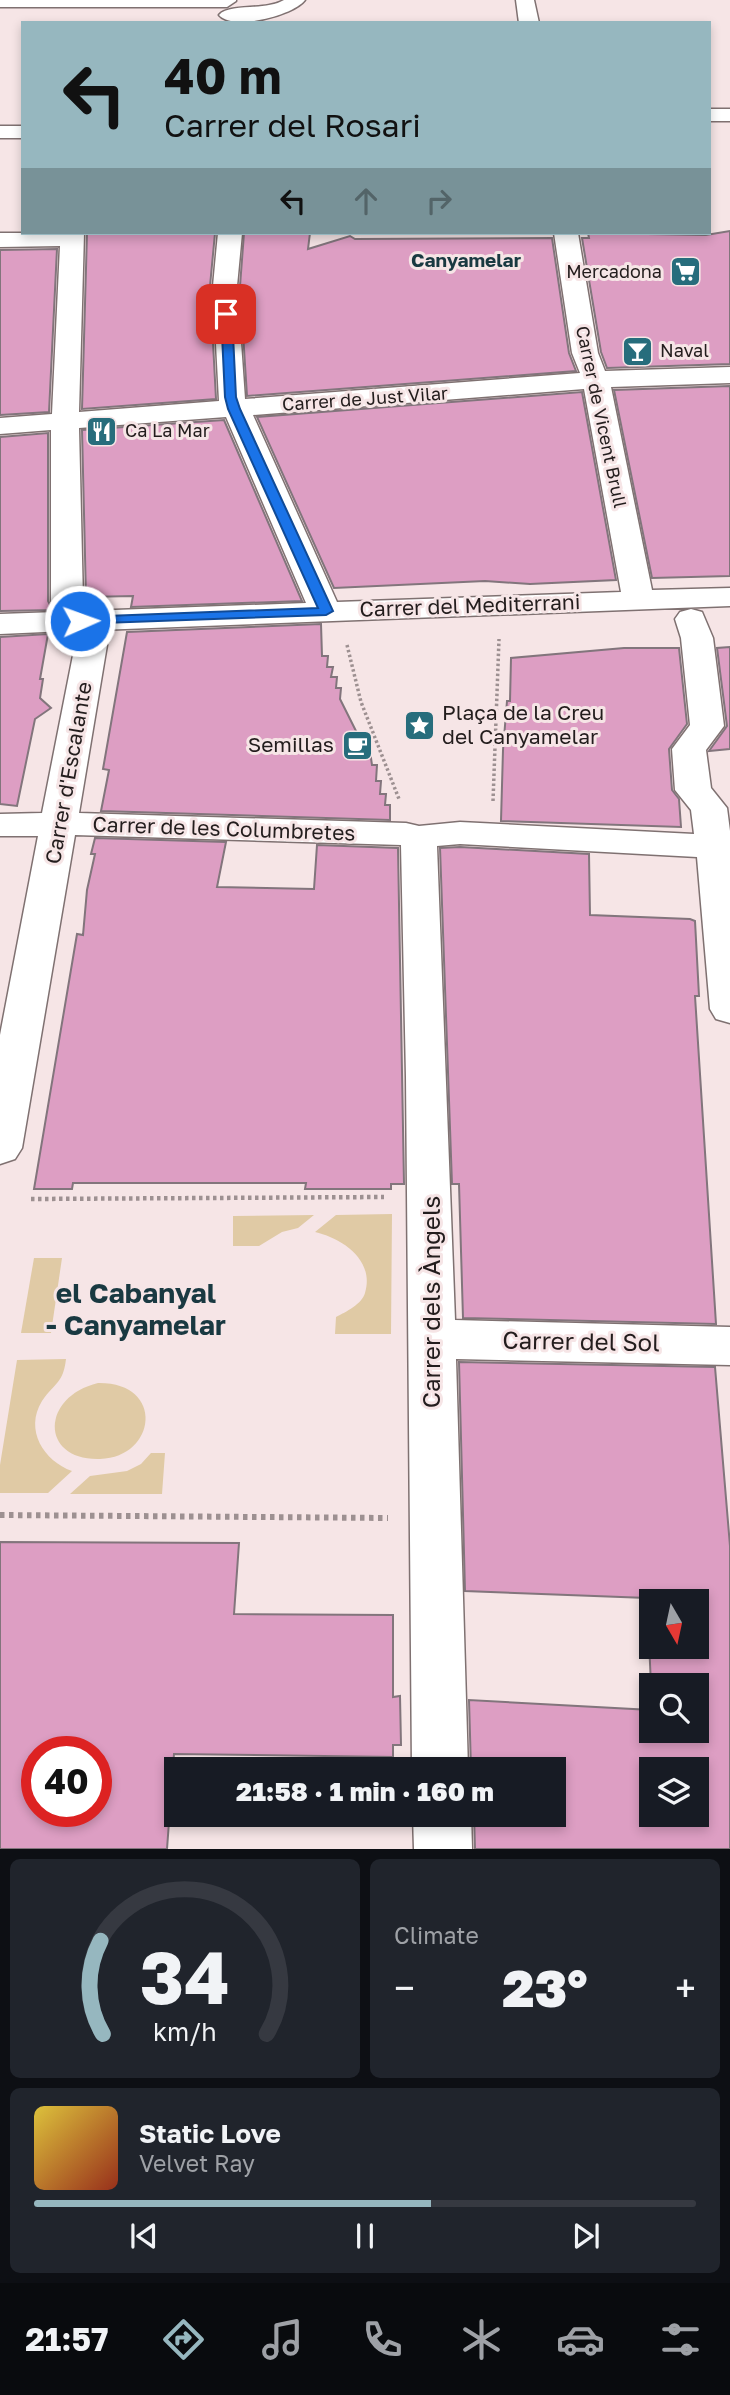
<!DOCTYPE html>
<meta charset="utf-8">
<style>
:root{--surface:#171b24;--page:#20242c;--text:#f1f3f6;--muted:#9ea1a6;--line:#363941;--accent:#96b7bf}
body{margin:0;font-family:"Golos Text",sans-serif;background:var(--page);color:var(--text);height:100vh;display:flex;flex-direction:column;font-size:26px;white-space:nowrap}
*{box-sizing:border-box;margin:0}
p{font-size:23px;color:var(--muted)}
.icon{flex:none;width:38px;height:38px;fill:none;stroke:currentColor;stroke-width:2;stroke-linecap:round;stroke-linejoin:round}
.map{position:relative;height:1849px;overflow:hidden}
.details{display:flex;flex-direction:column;gap:10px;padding:10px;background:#0d0f14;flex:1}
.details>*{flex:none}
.hud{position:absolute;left:21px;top:21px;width:690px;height:214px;border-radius:0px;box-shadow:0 4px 10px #0003;background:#96b7bf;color:#111;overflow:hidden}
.needle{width:46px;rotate:171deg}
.fabs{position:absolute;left:639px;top:1589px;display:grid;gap:14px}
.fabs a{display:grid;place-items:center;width:70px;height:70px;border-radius:0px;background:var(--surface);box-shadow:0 4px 10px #0003;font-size:35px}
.speed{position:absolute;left:21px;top:1736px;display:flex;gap:14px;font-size:35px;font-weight:700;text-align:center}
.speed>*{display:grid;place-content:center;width:91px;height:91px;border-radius:50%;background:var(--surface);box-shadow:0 4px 10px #0003;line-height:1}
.speed .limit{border:10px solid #d22;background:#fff;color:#111}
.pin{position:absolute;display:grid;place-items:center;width:60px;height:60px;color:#fff;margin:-30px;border-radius:14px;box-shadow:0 4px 10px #0006}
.me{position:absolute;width:77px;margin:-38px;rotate:88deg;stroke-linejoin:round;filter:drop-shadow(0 0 5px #0008)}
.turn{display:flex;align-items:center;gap:24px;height:147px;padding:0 28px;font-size:32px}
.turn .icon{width:91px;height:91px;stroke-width:2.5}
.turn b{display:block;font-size:49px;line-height:60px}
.lanes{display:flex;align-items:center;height:66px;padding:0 28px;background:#0003;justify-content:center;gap:35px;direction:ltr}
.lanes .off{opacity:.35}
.big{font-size:52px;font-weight:800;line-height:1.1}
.details .tile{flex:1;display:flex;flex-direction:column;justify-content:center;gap:10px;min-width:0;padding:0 24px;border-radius:10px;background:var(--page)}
.details .dial{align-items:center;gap:0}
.dial svg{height:182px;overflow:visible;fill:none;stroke:var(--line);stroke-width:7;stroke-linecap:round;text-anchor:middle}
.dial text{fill:var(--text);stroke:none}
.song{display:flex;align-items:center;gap:21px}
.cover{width:84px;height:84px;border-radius:10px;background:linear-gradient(135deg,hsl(50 70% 55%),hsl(10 70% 35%))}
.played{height:7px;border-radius:4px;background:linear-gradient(90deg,var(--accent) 60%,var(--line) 60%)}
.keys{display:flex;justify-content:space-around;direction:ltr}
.heat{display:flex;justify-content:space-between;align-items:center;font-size:38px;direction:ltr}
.details .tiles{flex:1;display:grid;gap:10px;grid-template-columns:1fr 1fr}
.tile:last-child{grid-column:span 2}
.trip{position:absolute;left:164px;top:1757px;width:402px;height:70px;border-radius:0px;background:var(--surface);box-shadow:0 4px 10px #0003;font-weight:800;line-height:70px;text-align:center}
.tabs{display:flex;height:112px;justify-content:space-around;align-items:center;background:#090b0e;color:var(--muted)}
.tabs .icon{width:49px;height:49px}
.tabs .on{color:var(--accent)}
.tabs b{font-size:32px;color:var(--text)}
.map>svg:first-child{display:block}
.green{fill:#e0caa5}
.building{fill:#dd9ec3;stroke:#82757c;stroke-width:2;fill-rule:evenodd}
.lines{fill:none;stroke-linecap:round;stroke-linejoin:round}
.minor-casing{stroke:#7f7171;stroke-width:3}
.path-far2{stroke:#9d9091;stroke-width:3.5;stroke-dasharray:2.5 2.5;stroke-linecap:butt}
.path-far1{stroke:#9d9091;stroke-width:4.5;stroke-dasharray:3.5 3.5;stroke-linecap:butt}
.path{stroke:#9d9091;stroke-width:6;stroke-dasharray:4.5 4.5;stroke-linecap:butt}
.minor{fill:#fff;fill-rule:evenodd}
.route{fill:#1a73e8;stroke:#114b97;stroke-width:2}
.labels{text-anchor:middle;stroke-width:6;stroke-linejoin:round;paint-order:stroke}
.far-poi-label{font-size:18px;fill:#231d1d;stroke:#f6e5e6;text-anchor:start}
.far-street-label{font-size:18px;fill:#231d1d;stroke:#f6e5e6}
.far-neighbourhood-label{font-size:19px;font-weight:bold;fill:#193941;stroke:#f6e5e6}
.street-label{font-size:21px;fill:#231d1d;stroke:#f6e5e6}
.poi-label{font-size:21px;fill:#231d1d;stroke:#f6e5e6;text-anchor:start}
.near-street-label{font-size:24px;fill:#231d1d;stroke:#f6e5e6}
.near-neighbourhood-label{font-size:28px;font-weight:bold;fill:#193941;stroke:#f6e5e6}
</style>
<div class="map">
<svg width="730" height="1849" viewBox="0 0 730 1849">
<rect width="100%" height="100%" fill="#f6e5e6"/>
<!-- green -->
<g class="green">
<path d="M 392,1214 L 391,1334 L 335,1334 L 336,1317 C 346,1312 362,1304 365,1293 C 375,1259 341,1238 315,1232 L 336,1215 Z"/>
<polygon points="314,1215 298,1228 282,1232 259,1246 233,1246 233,1216"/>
<polygon points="34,1258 62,1258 51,1333 21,1333"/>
<path d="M 66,1359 C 63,1384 55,1382 42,1401 C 24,1430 44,1461 72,1471 L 48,1493 L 0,1493 L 0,1465 L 17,1360 Z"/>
<path d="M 98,1383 C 165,1382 157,1457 100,1459 C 40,1461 40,1397 98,1383 Z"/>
<polygon points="151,1453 165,1453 162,1494 70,1494 90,1476 127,1471 141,1464"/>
</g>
<!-- building -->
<g class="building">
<polygon points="730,231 730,364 607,368 601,352 582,238 589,238 588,233 706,235"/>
<polygon points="87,233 215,233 210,286 216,399 82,409"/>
<polygon points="244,233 310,233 308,249 350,236 355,239 552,238 569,353 576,371 247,396 240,286"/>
<polygon points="57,249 49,412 0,415 0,250"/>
<polygon points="730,386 730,576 652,578 614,390"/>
<polygon points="582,392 616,580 530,584 485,581 334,588 257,417"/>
<polygon points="224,420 302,601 131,607 133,596 86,597 82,430"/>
<polygon points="48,433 48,601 53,610 0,611 0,437"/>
<polygon points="321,624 322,656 328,656 327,667 333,667 331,677 337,677 336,688 341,688 340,699 366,751 370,751 372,765 377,765 376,781 381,781 380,794 386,794 385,805 390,805 390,820 101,811 109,770 103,769 127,632"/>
<polygon points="48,634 40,679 43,679 40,698 51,708 35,719 17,806 0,804 0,637"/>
<polygon points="730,647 730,749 709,751 727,726 717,648"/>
<polygon points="624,648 679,648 687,724 669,749 672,790 679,799 681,827 501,821 503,750 507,701 510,701 511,658"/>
<polygon points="95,838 226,842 217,887 314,889 317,845 398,848 404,1184 391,1184 391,1189 305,1189 306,1183 73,1183 72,1189 34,1189 77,934 83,935 87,890 95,854 91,854"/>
<polygon points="460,847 589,854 590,915 690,919 695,921 699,996 695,996 716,1324 463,1318 459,1184 452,1184 440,848"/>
<path d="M 459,1362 L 715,1367 L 730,1546 L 730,1849 L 475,1849 L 474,1815 L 555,1815 L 555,1769 L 471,1769 L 469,1700 L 651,1710 L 651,1731 L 696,1731 L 696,1685 L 651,1685 L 647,1598 L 465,1591 ZM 651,1601 L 696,1601 L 696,1647 L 651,1647 ZM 651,1769 L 696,1769 L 696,1815 L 651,1815 Z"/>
<path d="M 0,1542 L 239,1543 L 234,1614 L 393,1615 L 393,1697 L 400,1696 L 401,1745 L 393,1745 L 393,1757 L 174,1754 L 167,1849 L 0,1849 ZM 37,1752 L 96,1752 L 96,1811 L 37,1811 Z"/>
</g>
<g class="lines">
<defs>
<g id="minor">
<polygon points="0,0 236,0 236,1 227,7 0,7"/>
<path d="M 284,0 L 305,0 C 293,16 232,31 219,15 C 229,3 266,11 284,0 Z"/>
<polygon points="516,0 534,0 539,23 519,23"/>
<rect x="709" y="109" width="21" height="12"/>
<rect x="0" y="126" width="23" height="12"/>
<path d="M 0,233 L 84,233 L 79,412 L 219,401 L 213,286 L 218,233 L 242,233 L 237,286 L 245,399 L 580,373 L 572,353 L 554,233 L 578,233 L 598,353 L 605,371 L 730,367 L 730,383 L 611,387 L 652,590 L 730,588 L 730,606 L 99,630 L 107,645 L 79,813 L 406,823 L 419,826 L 460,822 L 694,834 L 691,810 L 675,790 L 672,749 L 690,725 L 681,638 L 675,619 L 680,612 L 691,609 L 702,612 L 713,638 L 724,726 L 706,750 L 711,788 L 727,808 L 730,831 L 730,1023 L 716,1019 L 710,1009 L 697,857 L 460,844 L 437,846 L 455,1320 L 730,1327 L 730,1365 L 456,1359 L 468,1769 L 412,1769 L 406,1077 L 401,845 L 75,835 L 22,1148 L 15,1159 L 0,1164 L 0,1035 L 38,836 L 0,836 L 0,814 L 42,813 L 75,645 L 67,631 L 0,634 L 0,614 L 57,612 L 51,601 L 51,430 L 0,434 L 0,418 L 52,414 L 60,246 L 0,247 ZM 584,389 L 621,592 L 337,602 L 253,415 ZM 226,417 L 306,603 L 88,611 L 83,601 L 79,428 Z"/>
<polygon points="413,1815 471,1815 472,1849 414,1849"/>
</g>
</defs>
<!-- minor casing -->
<use href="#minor" class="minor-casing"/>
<!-- path-far2 -->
<g class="path-far2">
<polyline points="347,645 361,702 399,799"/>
<polyline points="493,801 499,639"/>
</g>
<!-- path-far1 -->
<polyline class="path-far1" points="31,1199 384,1197"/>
<!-- path -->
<polyline class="path" points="0,1515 388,1518"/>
<!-- minor -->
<use href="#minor" class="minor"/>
</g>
<!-- route -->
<polygon class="route" points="226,311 232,314 236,397 240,409 333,611 326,615 75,624 75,618 80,617 318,608 228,409 225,397 221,314"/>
<!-- icons -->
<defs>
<symbol id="supermarket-square" viewBox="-11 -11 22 22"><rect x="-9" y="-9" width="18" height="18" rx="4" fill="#276d7c" stroke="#f6e5e6"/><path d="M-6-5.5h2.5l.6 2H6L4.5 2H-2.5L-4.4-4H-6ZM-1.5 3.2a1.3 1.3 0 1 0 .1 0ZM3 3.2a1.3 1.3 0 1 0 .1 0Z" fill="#fff"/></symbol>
<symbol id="bar-square" viewBox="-11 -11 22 22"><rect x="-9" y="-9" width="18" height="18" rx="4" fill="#276d7c" stroke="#f6e5e6"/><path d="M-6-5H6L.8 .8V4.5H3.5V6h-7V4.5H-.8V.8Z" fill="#fff"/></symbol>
<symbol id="restaurant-square" viewBox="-11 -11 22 22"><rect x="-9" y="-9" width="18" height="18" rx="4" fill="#276d7c" stroke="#f6e5e6"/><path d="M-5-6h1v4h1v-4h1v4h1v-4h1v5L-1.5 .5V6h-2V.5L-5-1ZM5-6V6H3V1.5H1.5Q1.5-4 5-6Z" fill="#fff"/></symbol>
<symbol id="sight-square" viewBox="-11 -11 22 22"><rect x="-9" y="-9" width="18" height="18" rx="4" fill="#276d7c" stroke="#f6e5e6"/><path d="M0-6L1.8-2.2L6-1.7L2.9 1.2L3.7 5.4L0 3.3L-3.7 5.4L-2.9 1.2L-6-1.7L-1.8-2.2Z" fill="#fff"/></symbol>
<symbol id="cafe-square" viewBox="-11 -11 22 22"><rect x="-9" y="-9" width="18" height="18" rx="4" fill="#276d7c" stroke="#f6e5e6"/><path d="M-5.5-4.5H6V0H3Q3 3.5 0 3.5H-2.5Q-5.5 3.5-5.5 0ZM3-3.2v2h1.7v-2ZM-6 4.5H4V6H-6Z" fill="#fff"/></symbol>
</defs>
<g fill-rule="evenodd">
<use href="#supermarket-square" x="668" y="254" width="35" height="35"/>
<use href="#bar-square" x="620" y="334" width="35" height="35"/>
<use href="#restaurant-square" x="84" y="414" width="35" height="35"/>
<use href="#sight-square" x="402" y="708" width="35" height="35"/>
<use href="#cafe-square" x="340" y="728" width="35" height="35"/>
</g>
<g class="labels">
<!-- far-poi labels -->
<g class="far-poi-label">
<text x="662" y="278" text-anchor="end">Mercadona</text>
<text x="660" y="357">Naval</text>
<text x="125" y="437">Ca La Mar</text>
</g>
<!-- far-street labels -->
<g class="far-street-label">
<text transform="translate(365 399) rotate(-4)" y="6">Carrer de Just Vilar</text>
<text transform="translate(601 417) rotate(78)" y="6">Carrer de Vicent Brull</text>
</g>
<!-- far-neighbourhood labels -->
<g class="far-neighbourhood-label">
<text x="466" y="267">Canyamelar</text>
</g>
<!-- street labels -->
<g class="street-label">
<text transform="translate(470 606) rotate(-2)" y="7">Carrer del Mediterrani</text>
<text transform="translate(69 773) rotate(-80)" y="7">Carrer d'Escalante</text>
<text transform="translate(224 829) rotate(2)" y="7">Carrer de les Columbretes</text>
</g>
<!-- poi labels -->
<g class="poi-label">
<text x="442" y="720">Plaça de la Creu<tspan x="442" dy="24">del Canyamelar</tspan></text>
<text x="334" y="752" text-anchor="end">Semillas</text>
</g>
<!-- near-street labels -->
<g class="near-street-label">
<text transform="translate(432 1302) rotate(-90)" y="8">Carrer dels Àngels</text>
<text transform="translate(581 1342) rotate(1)" y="8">Carrer del Sol</text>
</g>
<!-- near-neighbourhood labels -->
<g class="near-neighbourhood-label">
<text x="136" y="1303">el Cabanyal<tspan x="136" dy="32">- Canyamelar</tspan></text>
</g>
</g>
</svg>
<div class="fabs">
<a><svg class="needle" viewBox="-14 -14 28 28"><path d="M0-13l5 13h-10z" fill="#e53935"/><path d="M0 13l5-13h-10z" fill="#9ea1a6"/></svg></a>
<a><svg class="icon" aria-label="search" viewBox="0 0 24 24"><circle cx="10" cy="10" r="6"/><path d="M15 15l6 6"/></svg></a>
<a><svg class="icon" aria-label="layers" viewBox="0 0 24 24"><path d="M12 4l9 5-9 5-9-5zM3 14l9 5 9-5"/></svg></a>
</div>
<div class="speed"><div class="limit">40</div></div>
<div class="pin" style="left:226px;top:314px;background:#d93025"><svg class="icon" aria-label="arrive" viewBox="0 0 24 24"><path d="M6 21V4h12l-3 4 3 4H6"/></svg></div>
<svg class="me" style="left:80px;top:621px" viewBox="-20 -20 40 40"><circle r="17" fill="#1a73e8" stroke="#fff" stroke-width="3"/><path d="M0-11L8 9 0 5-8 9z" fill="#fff"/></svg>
<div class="trip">21:58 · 1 min · 160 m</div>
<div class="hud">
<div class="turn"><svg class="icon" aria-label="left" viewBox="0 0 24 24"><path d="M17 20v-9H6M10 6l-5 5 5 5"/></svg><div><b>40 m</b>Carrer del Rosari</div></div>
<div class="lanes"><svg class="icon" aria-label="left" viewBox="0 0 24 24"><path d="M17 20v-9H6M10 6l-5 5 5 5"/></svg><svg class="icon off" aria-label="ahead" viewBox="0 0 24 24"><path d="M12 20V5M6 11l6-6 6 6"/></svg><svg class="icon off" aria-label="right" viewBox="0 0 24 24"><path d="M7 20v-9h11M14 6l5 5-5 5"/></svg></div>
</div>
</div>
<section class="details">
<div class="tiles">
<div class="tile dial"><svg viewBox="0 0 100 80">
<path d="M14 69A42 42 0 1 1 86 69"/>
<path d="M14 69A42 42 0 0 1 13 28" stroke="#96b7bf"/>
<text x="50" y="56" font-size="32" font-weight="700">34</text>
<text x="50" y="72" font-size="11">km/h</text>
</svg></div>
<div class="tile"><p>Climate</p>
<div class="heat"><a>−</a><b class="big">23°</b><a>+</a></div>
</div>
<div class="tile">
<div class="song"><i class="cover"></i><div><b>Static Love</b><p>Velvet Ray</p></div></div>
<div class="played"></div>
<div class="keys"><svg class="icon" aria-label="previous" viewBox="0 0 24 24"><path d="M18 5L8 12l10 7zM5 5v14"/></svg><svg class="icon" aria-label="pause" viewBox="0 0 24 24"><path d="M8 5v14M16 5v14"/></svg><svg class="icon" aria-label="next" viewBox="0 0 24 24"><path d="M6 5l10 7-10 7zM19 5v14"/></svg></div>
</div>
</div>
</section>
<nav class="tabs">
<b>21:57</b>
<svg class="icon on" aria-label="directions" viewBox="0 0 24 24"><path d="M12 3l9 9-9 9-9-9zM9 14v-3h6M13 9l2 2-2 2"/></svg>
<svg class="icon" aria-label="music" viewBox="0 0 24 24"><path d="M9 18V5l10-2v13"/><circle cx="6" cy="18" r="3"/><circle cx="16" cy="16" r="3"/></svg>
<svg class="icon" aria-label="phone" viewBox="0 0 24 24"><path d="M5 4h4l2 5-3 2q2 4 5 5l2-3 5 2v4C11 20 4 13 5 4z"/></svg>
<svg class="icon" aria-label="climate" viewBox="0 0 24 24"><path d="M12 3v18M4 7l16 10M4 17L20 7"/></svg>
<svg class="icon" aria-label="car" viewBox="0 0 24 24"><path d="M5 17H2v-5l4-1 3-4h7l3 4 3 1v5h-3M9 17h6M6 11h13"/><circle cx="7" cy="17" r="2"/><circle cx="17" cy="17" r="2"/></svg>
<svg class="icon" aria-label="filters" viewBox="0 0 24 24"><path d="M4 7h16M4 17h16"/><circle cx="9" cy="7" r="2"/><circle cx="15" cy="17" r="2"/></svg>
</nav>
